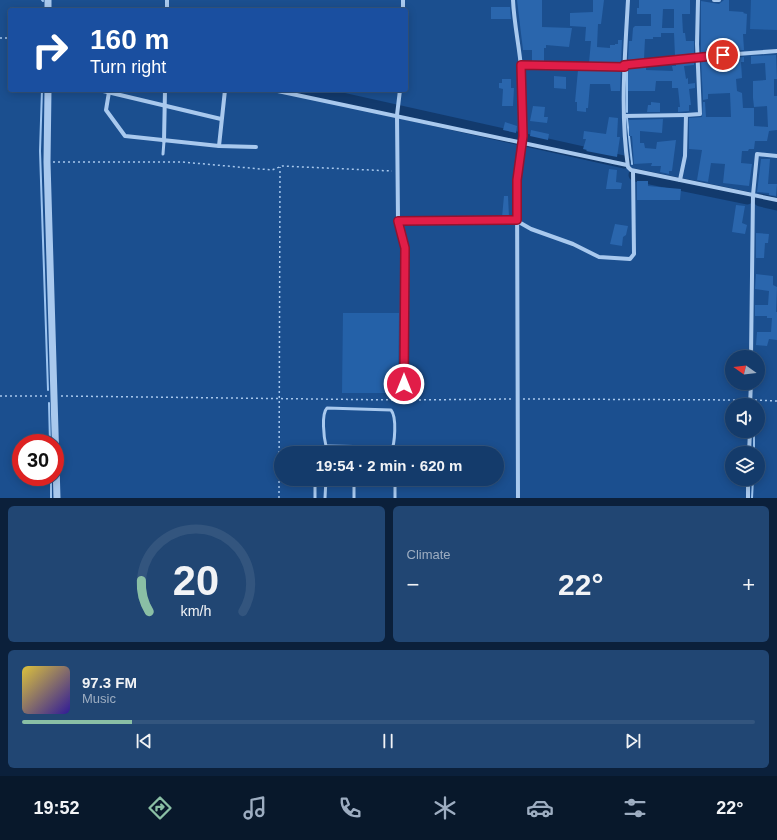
<!DOCTYPE html>
<meta charset="utf-8">
<style>
:root{--surface:#143b6b;--page:#214673;--text:#f1f3f6;--muted:#9dadc1;--line:#33557e;--accent:#8abfa5}
body{margin:0;font-family:Arial,sans-serif;background:var(--page);color:var(--text);height:100vh;display:flex;flex-direction:column;font-size:15px;white-space:nowrap}
*{box-sizing:border-box;margin:0}
p{font-size:13px;color:var(--muted)}
.icon{flex:none;width:22px;height:22px;fill:none;stroke:currentColor;stroke-width:2;stroke-linecap:round;stroke-linejoin:round}
.map{position:relative;height:498px;overflow:hidden}
.details{display:flex;flex-direction:column;gap:8px;padding:8px;background:#0b203b;flex:1}
.details>*{flex:none}
.hud{position:absolute;left:8px;top:8px;width:400px;height:84px;border-radius:4px;box-shadow:0 2px 10px #0003,0 0 0 1px var(--line);background:#1a4fa0;color:#fff;overflow:hidden}
.needle{width:26px;rotate:284deg}
.buttons{position:absolute;left:725px;top:350px;display:grid;gap:8px}
.buttons a{display:grid;place-items:center;width:40px;height:40px;border-radius:50%;background:var(--surface);box-shadow:0 2px 10px #0003,0 0 0 1px var(--line);font-size:20px}
.speed{position:absolute;left:12px;top:434px;display:flex;gap:8px;font-size:20px;font-weight:700;text-align:center}
.speed>*{display:grid;place-content:center;width:52px;height:52px;border-radius:50%;background:var(--surface);box-shadow:0 2px 10px #0003,0 0 0 1px var(--line);line-height:1}
.speed .limit{border:6px solid #d22;background:#fff;color:#111}
.pin{position:absolute;display:grid;place-items:center;width:34px;height:34px;color:#fff;margin:-17px;border:2px solid #fff;border-radius:50%;box-shadow:0 1px 4px #0007}
.me{position:absolute;width:44px;margin:-22px;rotate:0deg;stroke-linejoin:round;filter:drop-shadow(0 0 3px #0008)}
.turn{display:flex;align-items:center;gap:14px;height:84px;padding:0 16px;font-size:18px}
.turn .icon{width:52px;height:52px;stroke-width:2.5}
.turn b{display:block;font-size:28px;line-height:34px}
.big{font-size:30px;font-weight:700;line-height:1.1}
.details .widget{flex:1;display:flex;flex-direction:column;justify-content:center;gap:6px;min-width:0;padding:0 14px;border-radius:6px;background:var(--page)}
.details .dial{align-items:center;gap:0}
.dial svg{height:104px;overflow:visible;fill:none;stroke:var(--line);stroke-width:7;stroke-linecap:round;text-anchor:middle}
.dial text{fill:var(--text);stroke:none}
.song{display:flex;align-items:center;gap:12px}
.cover{width:48px;height:48px;border-radius:6px;background:linear-gradient(135deg,hsl(50 70% 55%),hsl(250 70% 35%))}
.played{height:4px;border-radius:2px;background:linear-gradient(90deg,var(--accent) 15%,var(--line) 15%)}
.keys{display:flex;justify-content:space-around;direction:ltr}
.heat{display:flex;justify-content:space-between;align-items:center;font-size:22px;direction:ltr}
.details .tiles{flex:1;display:grid;gap:8px;grid-template-columns:1fr 1fr}
.widget:last-child{grid-column:span 2}
.trip{position:absolute;left:274px;top:446px;width:230px;height:40px;border-radius:20px;background:var(--surface);box-shadow:0 2px 10px #0003,0 0 0 1px var(--line);font-weight:700;line-height:40px;text-align:center}
.tab-bar{display:flex;height:64px;justify-content:space-around;align-items:center;background:#08182b;color:var(--muted)}
.tab-bar .icon{width:28px;height:28px}
.tab-bar .on{color:var(--accent)}
.tab-bar b{font-size:18px;color:var(--text)}
.map>svg:first-child{display:block}
.green{fill:#2461a8}
.lines{fill:none;stroke-linecap:round;stroke-linejoin:round}
.stream{stroke:#9cc4f0;stroke-width:2}
.river{stroke:#123a6d;stroke-width:13}
.building{fill:#2a66ad;fill-rule:evenodd}
.path{stroke:#a9c9ee;stroke-width:1.5;stroke-dasharray:2 3;stroke-linecap:butt}
.service{stroke:#a9c9ee;stroke-width:3}
.minor{stroke:#a9c9ee;stroke-width:4}
.tertiary{stroke:#a9c9ee;stroke-width:7}
.route-casing{stroke:#92132f;stroke-width:10}
.route{stroke:#e11d48;stroke-width:7}
</style>
<div class="map">
<svg width="777" height="498" viewBox="0 0 777 498">
<rect width="100%" height="100%" fill="#1b4f8f"/>
<!-- green -->
<g class="green">
<polygon points="751,0 777,0 777,30 750,29"/>
<polygon points="343,313 399,313 398,393 342,393"/>
</g>
<g class="lines">
<!-- stream -->
<g class="stream">
<polyline points="42,0 43,1"/>
<polyline points="627,66 627,112"/>
<polyline points="42,90 40,151 48,390"/>
<polyline points="627,118 632,164"/>
<polyline points="49,403 50,443"/>
<polyline points="754,453 754,431"/>
<polyline points="51,477 51,498"/>
<polyline points="752,498 753,479"/>
</g>
<!-- river -->
<g class="river">
<polyline points="302,90 624,162"/>
<polyline points="635,175 747,198"/>
<polyline points="760,200 777,204"/>
</g>
</g>
<!-- building -->
<g class="building">
<polygon points="517,0 542,0 542,27 572,28 569,47 546,45 546,48 544,48 544,62 532,62 532,50 523,50"/>
<polygon points="593,0 604,0 601,24 598,24 597,47 610,48 610,45 615,45 615,44 618,44 618,40 622,40 621,63 589,63 591,41 585,41 586,27 570,26 570,13 593,12"/>
<path d="M 639,0 L 690,0 L 690,14 L 682,14 L 683,33 L 685,33 L 686,41 L 694,41 L 694,54 L 675,56 L 674,33 L 661,33 L 661,37 L 653,37 L 653,39 L 645,39 L 644,59 L 628,61 L 629,41 L 632,41 L 633,28 L 635,26 L 651,26 L 651,14 L 637,14 L 637,8 L 639,8 ZM 663,9 L 674,9 L 674,28 L 662,28 Z"/>
<polygon points="724,0 729,0 729,11 744,12 743,13 747,14 746,34 743,34 744,50 701,53 701,1 719,4"/>
<polygon points="491,7 510,7 511,19 491,19"/>
<polygon points="776,55 777,79 774,79 774,96 777,96 777,130 769,131 767,141 755,141 754,149 749,149 748,151 742,151 741,163 752,164 749,186 723,183 725,164 711,163 708,182 697,180 702,150 689,149 689,118 702,117 703,102 705,102 706,117 731,117 730,93 708,94 708,99 703,100 701,60 716,59 716,66 727,65 727,58 744,57 744,62 741,62 742,78 736,79 737,91 742,93 743,108 754,108 754,126 768,127 767,106 754,107 753,98 753,81 766,80 765,63 751,64 751,56"/>
<polygon points="694,61 694,65 684,66 686,79 688,78 688,84 695,83 695,88 689,89 691,105 689,105 689,111 678,112 678,107 680,107 678,88 672,88 672,81 656,81 655,91 628,91 628,68 646,66 646,70 673,71 672,66 676,66 676,63"/>
<polygon points="578,70 621,70 620,91 611,91 610,84 590,84 588,108 586,108 586,112 577,111 577,102 575,102"/>
<polygon points="554,76 566,77 566,89 554,88"/>
<polygon points="502,79 511,79 511,88 514,88 513,106 502,106 503,89 499,88 499,83 502,83"/>
<polygon points="651,102 660,103 660,112 647,112 648,105 651,105"/>
<polygon points="533,106 545,107 544,117 548,117 547,123 530,121"/>
<polygon points="609,117 618,118 617,137 620,137 617,157 586,151 587,150 583,149 586,139 583,139 584,131 606,134"/>
<polygon points="663,119 662,133 640,131 640,143 644,143 645,148 656,149 657,142 676,140 672,171 669,171 669,174 660,172 661,166 651,166 652,163 634,164 632,136 629,136 629,120"/>
<polygon points="505,122 517,126 516,133 503,130"/>
<polygon points="531,130 549,134 548,140 530,136"/>
<polygon points="761,159 770,159 768,184 777,184 776,196 769,195 769,193 757,192"/>
<polygon points="609,169 617,170 616,182 622,183 621,189 606,189"/>
<polygon points="637,181 648,181 648,186 681,189 680,200 637,200"/>
<polygon points="504,196 508,196 509,217 502,217"/>
<polygon points="736,205 745,206 742,223 747,225 745,234 732,232"/>
<polygon points="615,224 628,226 626,235 623,237 622,246 610,244"/>
<polygon points="756,233 769,234 768,243 765,243 764,258 756,258"/>
<polygon points="756,274 773,276 773,285 777,287 776,312 777,312 777,340 769,339 767,346 756,345 757,332 771,332 772,318 767,318 767,316 755,316 755,305 768,305 769,291 755,289"/>
</g>
<g class="lines">
<!-- path -->
<g class="path">
<polyline points="0,38 10,38"/>
<polyline points="53,162 182,162 272,170 282,166 392,171"/>
<polyline points="0,396 47,396"/>
<polyline points="61,396 399,400"/>
<polyline points="523,399 745,400"/>
<polyline points="409,400 513,399"/>
<polyline points="755,400 777,401"/>
<polyline points="279,498 280,167"/>
</g>
<!-- service -->
<g class="service">
<polyline points="163,154 164,141"/>
<path d="M 315,453 L 317,448 L 326,446 C 324,438 321,414 327,408 L 391,410 C 397,417 395,444 391,452"/>
<polyline points="326,453 326,446 381,447 387,448 392,452"/>
<polyline points="354,453 354,447"/>
<polyline points="315,498 315,479"/>
<polyline points="325,498 326,479"/>
<polyline points="354,498 354,479"/>
<polyline points="395,498 395,479"/>
</g>
<!-- minor -->
<g class="minor">
<path d="M 513,0 C 514,23 519,45 521,67 C 524,105 522,143 517,181 L 518,498"/>
<path d="M 628,0 C 625,55 620,112 628,167 L 631,170 L 777,200"/>
<polyline points="714,0 719,0"/>
<polyline points="167,10 167,0"/>
<polyline points="403,10 403,0"/>
<polyline points="521,65 625,67"/>
<polyline points="625,65 697,57 777,51"/>
<polyline points="99,90 221,119"/>
<polyline points="273,90 627,165"/>
<polyline points="400,90 397,115 398,220 405,248 404,400"/>
<polyline points="109,92 106,110 125,136 219,146 256,147"/>
<polyline points="624,116 686,115"/>
<polyline points="164,141 165,90"/>
<polyline points="219,146 225,90"/>
<polyline points="680,180 685,156 686,115 700,114 697,44 698,0"/>
<polyline points="398,221 517,220"/>
<polyline points="517,221 531,229 573,244 599,257 630,259 634,254 633,171"/>
<polyline points="751,357 753,195 757,154 777,156"/>
<polyline points="750,405 751,383"/>
<polyline points="749,453 750,431"/>
<polyline points="748,498 748,479"/>
</g>
<!-- tertiary -->
<g class="tertiary">
<polyline points="48,0 48,10"/>
<polyline points="48,90 47,162 57,498"/>
</g>
</g>
<g class="lines">
<defs>
<polyline id="route" points="404,384 405,248 398,221 517,220 517,180 523,136 521,65 625,67 624,65 723,55"/>
</defs>
<!-- route casing -->
<use href="#route" class="route-casing"/>
<!-- route -->
<use href="#route" class="route"/>
</g>
</svg>
<div class="buttons">
<a><svg class="needle" viewBox="-14 -14 28 28"><path d="M0-13l5 13h-10z" fill="#e53935"/><path d="M0 13l5-13h-10z" fill="#9dadc1"/></svg></a>
<a><svg class="icon" aria-label="sound" viewBox="0 0 24 24"><path d="M4 9h4l5-4v14l-5-4H4zM17 9q2 3 0 6"/></svg></a>
<a><svg class="icon" aria-label="layers" viewBox="0 0 24 24"><path d="M12 4l9 5-9 5-9-5zM3 14l9 5 9-5"/></svg></a>
</div>
<div class="speed"><div class="limit">30</div></div>
<div class="pin" style="left:723px;top:55px;background:#d93025"><svg class="icon" aria-label="arrive" viewBox="0 0 24 24"><path d="M6 21V4h12l-3 4 3 4H6"/></svg></div>
<svg class="me" style="left:404px;top:384px" viewBox="-20 -20 40 40"><circle r="17" fill="#e11d48" stroke="#fff" stroke-width="3"/><path d="M0-11L8 9 0 5-8 9z" fill="#fff"/></svg>
<div class="trip">19:54 · 2 min · 620 m</div>
<div class="hud">
<div class="turn"><svg class="icon" aria-label="right" viewBox="0 0 24 24"><path d="M7 20v-9h11M14 6l5 5-5 5"/></svg><div><b>160 m</b>Turn right</div></div>
</div>
</div>
<section class="details">
<div class="tiles">
<div class="widget dial"><svg viewBox="0 0 100 80">
<path d="M14 69A42 42 0 1 1 86 69"/>
<path d="M14 69A42 42 0 0 1 8 45" stroke="#8abfa5"/>
<text x="50" y="56" font-size="32" font-weight="700">20</text>
<text x="50" y="72" font-size="11">km/h</text>
</svg></div>
<div class="widget"><p>Climate</p>
<div class="heat"><a>−</a><b class="big">22°</b><a>+</a></div>
</div>
<div class="widget">
<div class="song"><i class="cover"></i><div><b>97.3 FM</b><p>Music</p></div></div>
<div class="played"></div>
<div class="keys"><svg class="icon" aria-label="previous" viewBox="0 0 24 24"><path d="M18 5L8 12l10 7zM5 5v14"/></svg><svg class="icon" aria-label="pause" viewBox="0 0 24 24"><path d="M8 5v14M16 5v14"/></svg><svg class="icon" aria-label="next" viewBox="0 0 24 24"><path d="M6 5l10 7-10 7zM19 5v14"/></svg></div>
</div>
</div>
</section>
<nav class="tab-bar">
<b>19:52</b>
<svg class="icon on" aria-label="directions" viewBox="0 0 24 24"><path d="M12 3l9 9-9 9-9-9zM9 14v-3h6M13 9l2 2-2 2"/></svg>
<svg class="icon" aria-label="music" viewBox="0 0 24 24"><path d="M9 18V5l10-2v13"/><circle cx="6" cy="18" r="3"/><circle cx="16" cy="16" r="3"/></svg>
<svg class="icon" aria-label="phone" viewBox="0 0 24 24"><path d="M5 4h4l2 5-3 2q2 4 5 5l2-3 5 2v4C11 20 4 13 5 4z"/></svg>
<svg class="icon" aria-label="climate" viewBox="0 0 24 24"><path d="M12 3v18M4 7l16 10M4 17L20 7"/></svg>
<svg class="icon" aria-label="car" viewBox="0 0 24 24"><path d="M5 17H2v-5l4-1 3-4h7l3 4 3 1v5h-3M9 17h6M6 11h13"/><circle cx="7" cy="17" r="2"/><circle cx="17" cy="17" r="2"/></svg>
<svg class="icon" aria-label="filters" viewBox="0 0 24 24"><path d="M4 7h16M4 17h16"/><circle cx="9" cy="7" r="2"/><circle cx="15" cy="17" r="2"/></svg>
<b>22°</b>
</nav>
